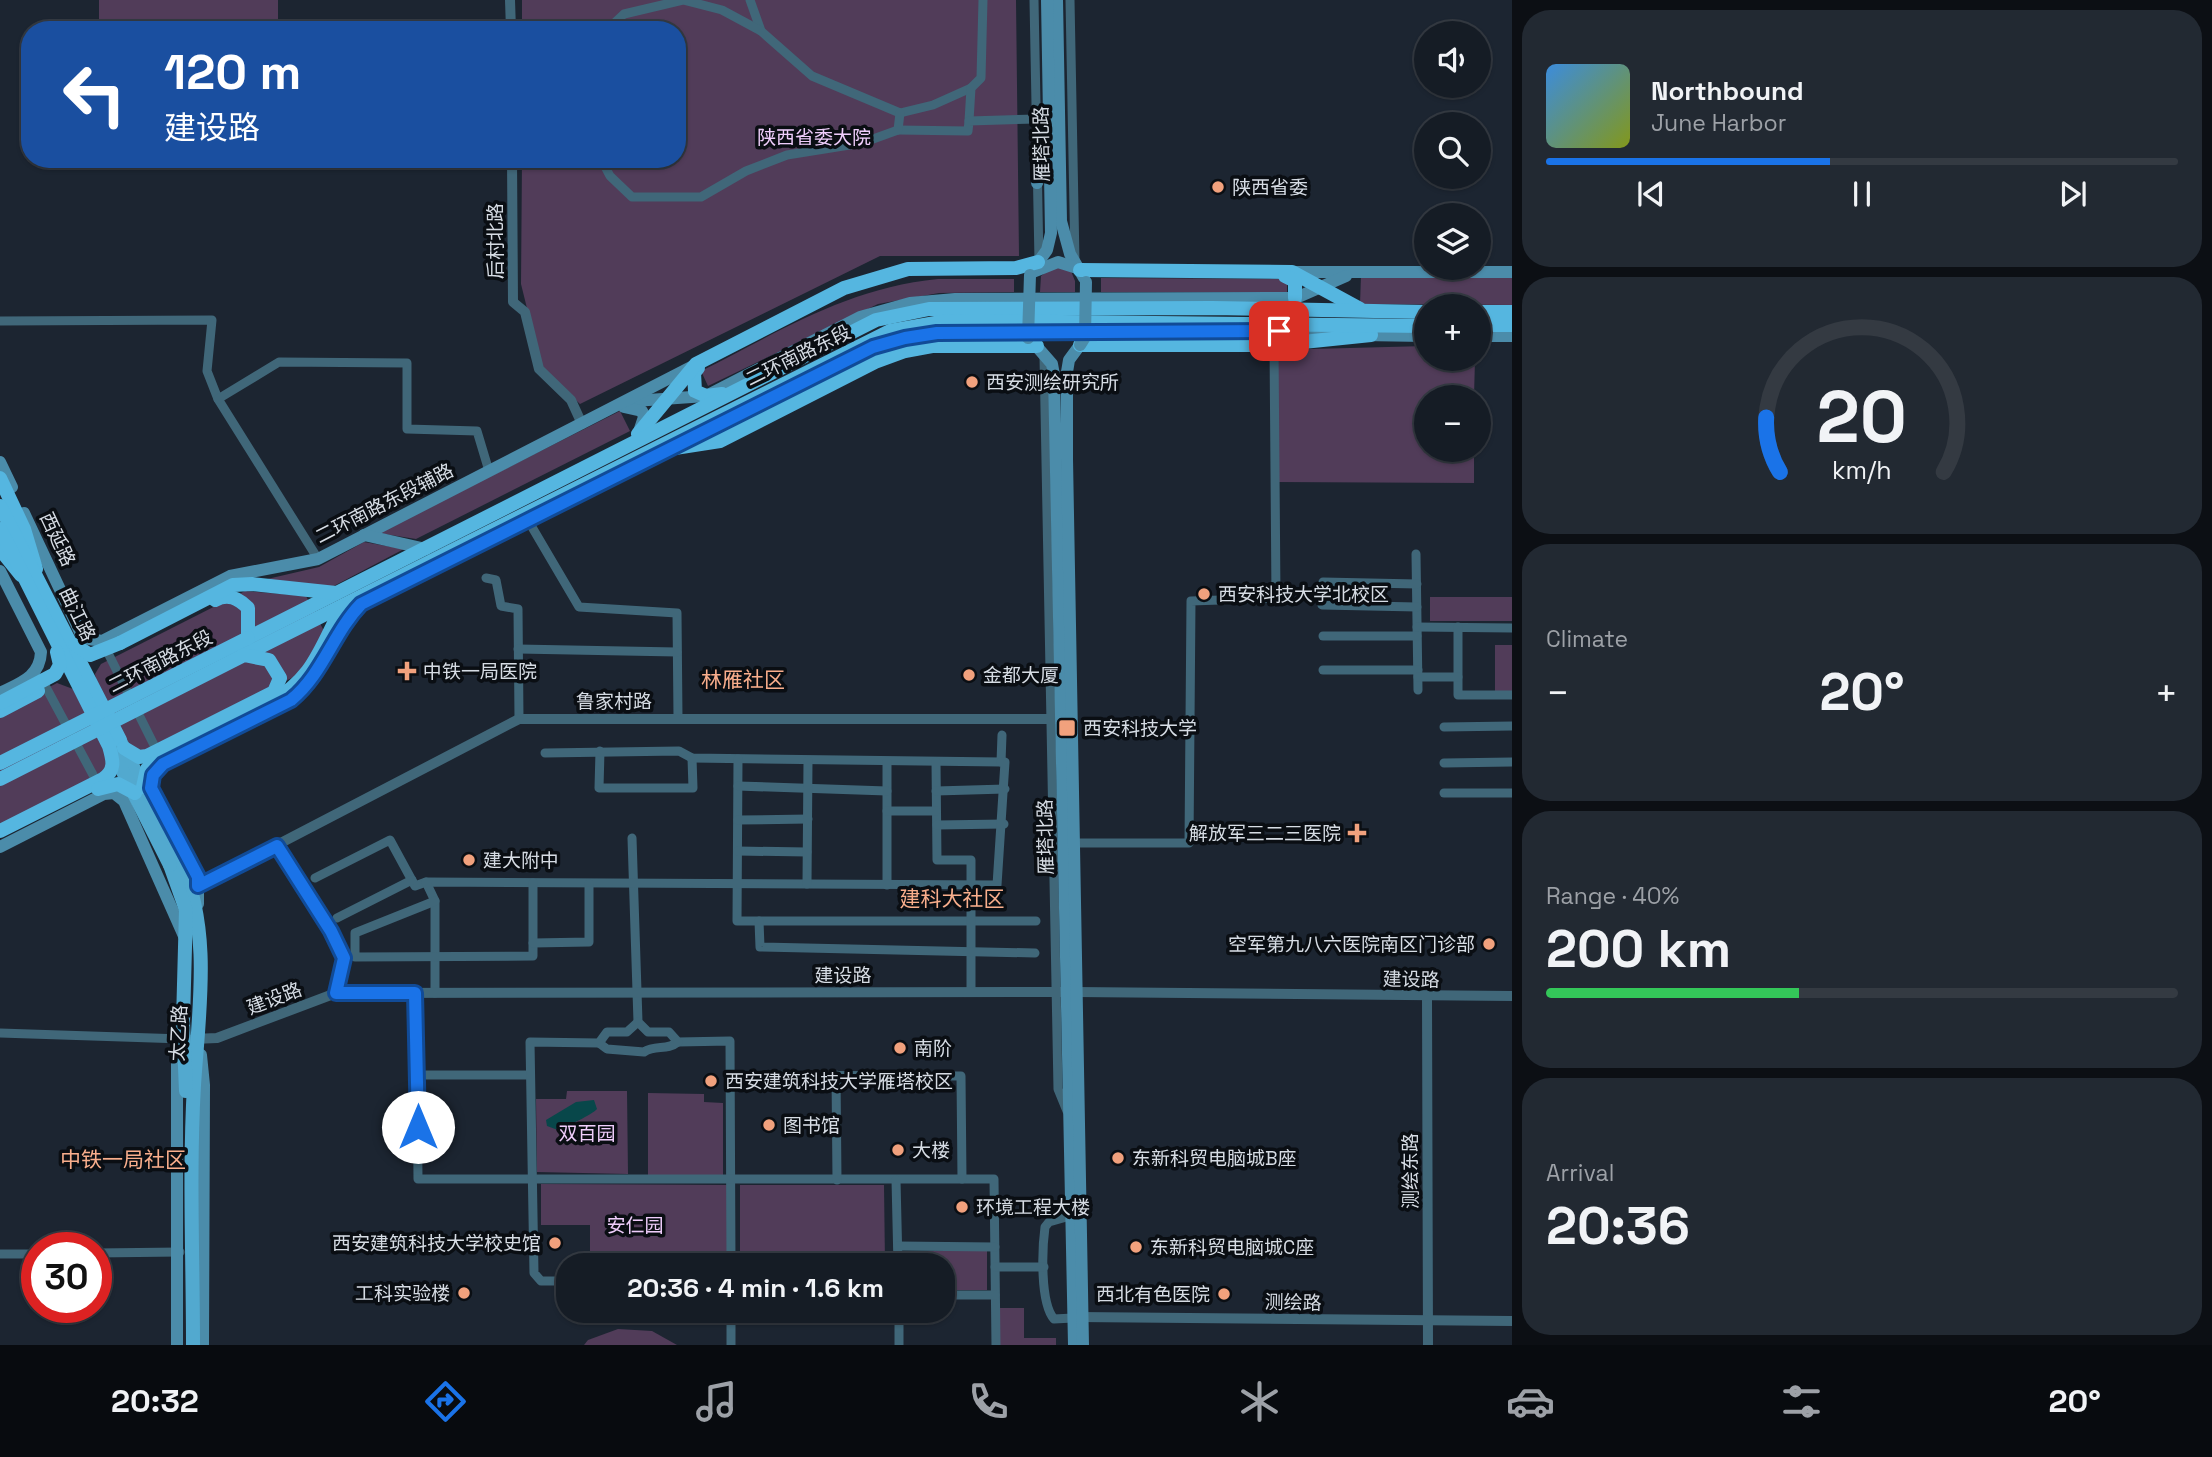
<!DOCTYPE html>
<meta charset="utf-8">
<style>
:root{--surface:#151c25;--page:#222932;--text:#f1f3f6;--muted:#9da1a7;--line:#343a42;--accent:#1a73e8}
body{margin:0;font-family:"Space Grotesk","Noto Sans SC",sans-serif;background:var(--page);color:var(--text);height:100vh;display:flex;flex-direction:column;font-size:26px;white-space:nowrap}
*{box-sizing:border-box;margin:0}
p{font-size:23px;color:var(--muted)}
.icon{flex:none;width:38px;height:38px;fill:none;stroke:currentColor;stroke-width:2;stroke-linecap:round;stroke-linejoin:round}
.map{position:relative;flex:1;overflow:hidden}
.side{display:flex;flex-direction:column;gap:10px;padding:10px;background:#0c0f14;width:700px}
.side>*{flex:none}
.hud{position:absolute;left:21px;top:21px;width:665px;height:147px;border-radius:28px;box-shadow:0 2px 5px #0004,0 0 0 2px var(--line);background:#1a4fa0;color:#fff;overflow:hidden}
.tools{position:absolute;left:1414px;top:21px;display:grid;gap:14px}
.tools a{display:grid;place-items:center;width:77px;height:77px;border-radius:50%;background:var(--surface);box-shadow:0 2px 5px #0004,0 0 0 2px var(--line);font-size:35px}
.speed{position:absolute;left:21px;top:1232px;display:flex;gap:14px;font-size:35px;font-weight:700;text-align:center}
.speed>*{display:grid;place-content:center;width:91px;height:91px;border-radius:50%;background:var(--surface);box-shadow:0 2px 5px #0004,0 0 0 2px var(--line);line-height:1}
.speed .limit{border:10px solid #d22;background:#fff;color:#111}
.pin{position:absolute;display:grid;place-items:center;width:60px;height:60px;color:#fff;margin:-30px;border-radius:14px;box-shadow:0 4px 10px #0006}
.me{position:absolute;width:77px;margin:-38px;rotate:0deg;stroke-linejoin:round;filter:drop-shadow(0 0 5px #0008)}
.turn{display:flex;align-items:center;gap:24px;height:147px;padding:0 28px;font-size:32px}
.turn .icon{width:91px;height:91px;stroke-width:2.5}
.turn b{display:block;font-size:49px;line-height:60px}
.big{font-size:52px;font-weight:600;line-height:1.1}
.side .tile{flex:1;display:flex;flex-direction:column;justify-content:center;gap:10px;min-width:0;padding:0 24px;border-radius:28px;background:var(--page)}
.side .dial{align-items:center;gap:0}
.dial svg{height:182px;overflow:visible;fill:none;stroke:var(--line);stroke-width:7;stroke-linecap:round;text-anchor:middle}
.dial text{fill:var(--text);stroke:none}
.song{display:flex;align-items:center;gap:21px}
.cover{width:84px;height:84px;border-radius:10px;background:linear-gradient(135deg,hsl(210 70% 55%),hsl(70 70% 35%))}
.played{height:7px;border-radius:4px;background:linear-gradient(90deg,var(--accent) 45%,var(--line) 45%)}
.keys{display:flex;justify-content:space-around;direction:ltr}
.heat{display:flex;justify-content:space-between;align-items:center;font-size:38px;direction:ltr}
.charge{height:10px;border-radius:5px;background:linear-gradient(90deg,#34c759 40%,var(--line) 0)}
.trip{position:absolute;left:556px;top:1253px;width:399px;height:70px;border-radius:28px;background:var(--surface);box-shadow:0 2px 5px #0004,0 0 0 2px var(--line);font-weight:600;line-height:70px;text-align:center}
.tab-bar{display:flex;height:112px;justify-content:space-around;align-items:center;background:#080b0f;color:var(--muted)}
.tab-bar .icon{width:49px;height:49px}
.tab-bar .on{color:var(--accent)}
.tab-bar b{font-size:32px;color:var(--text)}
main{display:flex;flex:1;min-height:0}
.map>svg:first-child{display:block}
.green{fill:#513c59}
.water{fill:#08474a}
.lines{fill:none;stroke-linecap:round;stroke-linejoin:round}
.minor{stroke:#406779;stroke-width:9}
.tertiary{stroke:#406779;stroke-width:10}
.secondary{stroke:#4b8caa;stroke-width:12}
.primary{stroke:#52a9cf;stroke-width:14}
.trunk{stroke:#55b6e0;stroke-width:14}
.secondary-bridge{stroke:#4b8caa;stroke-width:12}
.primary-bridge{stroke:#52a9cf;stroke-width:14}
.trunk-bridge{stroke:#55b6e0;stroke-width:14}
.route-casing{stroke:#114b97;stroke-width:18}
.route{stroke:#1a73e8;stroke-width:12}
.poi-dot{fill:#f1a17d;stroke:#0a0e13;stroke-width:2.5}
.labels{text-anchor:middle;stroke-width:7;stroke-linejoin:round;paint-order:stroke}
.park-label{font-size:19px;fill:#efcdfb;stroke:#0a0e13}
.street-label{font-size:19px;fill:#d6dce4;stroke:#0a0e13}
.poi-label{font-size:19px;fill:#d6dce4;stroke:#0a0e13;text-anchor:start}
.neighbourhood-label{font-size:21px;fill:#f9ae8c;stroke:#0a0e13}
</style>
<main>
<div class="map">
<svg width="1512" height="1345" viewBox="0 0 1512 1345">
<rect width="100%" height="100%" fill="#1c2531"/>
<!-- green -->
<g class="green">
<rect x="99" y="0" width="179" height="30"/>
<polygon points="522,0 1016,0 1019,256 880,256 580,404 542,369 521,284 522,159 677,159 677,30 522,30"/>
<polygon points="1054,266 1071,271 1075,281 1075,292 1040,292 1041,276"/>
<polygon points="1361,276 1512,277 1512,305 1360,304"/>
<polygon points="1101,278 1285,279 1287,281 1287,292 1101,292"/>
<path d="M 938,279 L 1014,279 L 1014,292 L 939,293 L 878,304 L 708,386 L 701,371 C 781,331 847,288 938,279 Z"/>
<polygon points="1426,346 1426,359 1475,359 1474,397 1426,397 1426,450 1474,450 1474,483 1275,482 1273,350"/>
<polygon points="620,411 630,431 416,539 378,533"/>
<polygon points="364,542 404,549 330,588 263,580 319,567"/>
<polygon points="245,591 306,596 325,633 301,673 147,754 131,749 97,685 95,674 101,664"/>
<rect x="1430" y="597" width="82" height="24"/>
<rect x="1495" y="645" width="17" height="48"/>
<polygon points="57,683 73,689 109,757 105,771 0,826 0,713"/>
<polygon points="567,1091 627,1091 628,1174 537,1172 536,1099 566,1099"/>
<polygon points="648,1093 704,1094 704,1102 723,1103 723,1176 648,1175"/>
<polygon points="541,1184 728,1185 729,1265 590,1265 590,1225 541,1225"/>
<polygon points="740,1185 884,1185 885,1265 740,1265"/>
<polygon points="909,1251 987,1251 987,1290 943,1290 943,1265 909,1265"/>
<polygon points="995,1308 1024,1308 1024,1338 1056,1338 1056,1345 995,1345"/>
<polygon points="618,1329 652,1331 677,1345 584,1345 588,1340"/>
</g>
<!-- water -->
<path class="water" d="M 594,1100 L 597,1109 C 593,1114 566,1127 558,1130 L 547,1126 L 546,1120 L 576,1102 Z"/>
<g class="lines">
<!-- minor -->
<g class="minor">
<polyline points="750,0 761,31"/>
<polyline points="1034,0 1039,261"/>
<polyline points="1070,0 1075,261"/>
<polyline points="607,30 624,14 683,0 722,10 761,31 812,76 900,113 933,105 971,88"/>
<polyline points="969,121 971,88 981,78 983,0"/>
<polyline points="898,130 968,131 969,121 1036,119"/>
<polyline points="601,159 610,176 632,197 701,197 746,171 787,155 862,143 898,130 900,113"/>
<polyline points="0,321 212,320 207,371 218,399 318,559"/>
<polyline points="1044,357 1058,1089 1067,1111"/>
<polyline points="218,399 279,362 407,363 407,429 477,431 489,471"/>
<polyline points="529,522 579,607 677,613 678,718"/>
<polyline points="1416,554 1418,690"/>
<polyline points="486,578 496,580 501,606 518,609 519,719"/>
<polyline points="1323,582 1417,584"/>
<polyline points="1322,605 1417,607"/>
<polyline points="1417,627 1512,628"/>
<polyline points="1458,627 1458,695 1512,695"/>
<polyline points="1323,636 1417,636"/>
<polyline points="105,647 158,753"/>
<polyline points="518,649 677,652"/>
<polyline points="1323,670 1418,670"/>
<polyline points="1418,677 1458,677"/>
<polyline points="41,678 99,786"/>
<polyline points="1444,727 1512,726"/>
<polyline points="600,751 599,788 693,788 692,758"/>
<polyline points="545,753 679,751 692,758 1001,762 1002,735"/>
<polyline points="738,759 737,921 1036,921"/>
<polyline points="887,762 887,885"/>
<polyline points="936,762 937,860 971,860 971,992"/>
<polyline points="1444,763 1512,762"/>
<polyline points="738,786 887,791"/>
<polyline points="936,791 1005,789"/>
<polyline points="1444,793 1512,793"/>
<polyline points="887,811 936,811"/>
<polyline points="738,820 808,819"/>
<polyline points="937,825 1004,824"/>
<polyline points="632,838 638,1022 648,1032 669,1032 678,1042 730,1041 731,1265"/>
<polyline points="1074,843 1189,843 1191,601 1276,598 1274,345"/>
<polyline points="277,846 331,931 344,958 336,993"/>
<polyline points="738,851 807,852"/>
<polyline points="315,878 390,840 415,886 426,882 997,885 1005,762 1001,762"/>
<polyline points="426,882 435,901 435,993"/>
<polyline points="807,884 808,761"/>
<polyline points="435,901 355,933 355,957 533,956 533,883"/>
<polyline points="337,918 412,880"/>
<polyline points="759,921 760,947 1035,953"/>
<polyline points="533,943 589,942 589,884"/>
<polyline points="415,993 417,1075"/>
<polyline points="0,1033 183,1039"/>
<path d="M 599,1043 L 607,1049 L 644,1052 C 655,1044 667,1051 678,1042"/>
<polyline points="530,1075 417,1075 418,1179 994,1179 996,1345"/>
<polyline points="731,1075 961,1076 962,1179"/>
<polyline points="836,1075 837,1180"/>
<polyline points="896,1180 898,1265"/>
<path d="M 1070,1216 L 1049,1222 L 1045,1227 C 1042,1249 1040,1303 1054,1319 L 1073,1318"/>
<polyline points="898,1246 995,1247"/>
<polyline points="96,1253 180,1252"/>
<polyline points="0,1254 37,1254"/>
<polyline points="995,1267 1044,1267"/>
<polyline points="569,1281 541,1281 534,1273 530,1042 599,1043 607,1032 627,1032 638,1022"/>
<polyline points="943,1295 995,1295"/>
<polyline points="731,1311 731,1345"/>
<polyline points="899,1345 899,1311"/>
</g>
<!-- tertiary -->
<g class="tertiary">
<polyline points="510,0 511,30"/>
<polyline points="512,159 513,302 525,312 539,369 571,400 582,424"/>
<polyline points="198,886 519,719 1068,719"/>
<polyline points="1427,997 1428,1345"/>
<polyline points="193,1039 217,1038 336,993 1075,992 1512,996"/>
<polyline points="1077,1317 1512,1321"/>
</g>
<!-- secondary -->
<g class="secondary">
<polyline points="1057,0 1061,221 1070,254 1084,278"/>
<polyline points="1037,183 1046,157"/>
<polyline points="1034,268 1047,250 1051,233 1047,0"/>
<polyline points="1033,272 1058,262 1077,268"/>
<polyline points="1292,272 1512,272"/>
<polyline points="1289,301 1346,276"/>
<polyline points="1361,335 1426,336"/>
<polyline points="1479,336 1512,336"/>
<polyline points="1031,340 1052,364 1054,375 1074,1345"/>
<polyline points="1080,345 1069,360 1067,372 1067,459 1083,1345"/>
<polyline points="857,355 888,342 937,333 1279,331 1336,334"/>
<polyline points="634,401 706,396 860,317 910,303 955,299 1295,298"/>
<polyline points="624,407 642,411 644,417 639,432"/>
<polyline points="683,444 734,416"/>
<polyline points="0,462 12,487"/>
<polyline points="24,513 80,632 89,639 102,641 230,576 318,559 693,366"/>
<polyline points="364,535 426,549"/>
<path d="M 0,571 L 41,652 C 40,677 20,683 0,693"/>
<path d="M 156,799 C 149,784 151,776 163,764 L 291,700 C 323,674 333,633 361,604 L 671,450"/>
<polyline points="165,815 198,877 198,904"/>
<polyline points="0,847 104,794 114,793 124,801 184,936"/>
<polyline points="201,1055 204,1085 203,1345"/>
<polyline points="177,1345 177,1050 183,1039"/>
</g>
<!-- primary -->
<g class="primary">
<path d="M 180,860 C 212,930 199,1010 194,1085 C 189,1171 193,1259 193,1345"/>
<polyline points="170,865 186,910 183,1021 186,1091"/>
</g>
<!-- trunk -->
<g class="trunk">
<polyline points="1080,270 1292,272 1360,309"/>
<polyline points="1285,276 1295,281 1295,298"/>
<polyline points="1479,312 1512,312"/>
<polyline points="1479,325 1512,325"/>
<polyline points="1080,345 1274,345 1371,335"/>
<polyline points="698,368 694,373 695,391 706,396 722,394"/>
<polyline points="638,434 696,364 844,288 908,269 1016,268 1038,262"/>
<polyline points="662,450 720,441 875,362 905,351 932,346 1037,346"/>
<polyline points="0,478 24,529 36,569"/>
<polyline points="0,549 21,575"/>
<path d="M 215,600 C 228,593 238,598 248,608 L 248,638"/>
<polyline points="248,638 876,320 929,309 1212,308 1426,312"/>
<polyline points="120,643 233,585 252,584 336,593"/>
<polyline points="244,655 890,331 941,322 976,321 1426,326"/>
<polyline points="0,711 38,691"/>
</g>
<!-- secondary-bridge -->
<g class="secondary-bridge">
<polyline points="1028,338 1030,275"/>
<polyline points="1080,345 1085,337 1086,282"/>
</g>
<!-- primary-bridge -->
<g class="primary-bridge">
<polyline points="121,743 180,860"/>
<polyline points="112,750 170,865"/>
</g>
<!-- trunk-bridge -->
<g class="trunk-bridge">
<polyline points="0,506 120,740"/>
<path d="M 0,529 L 109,746 C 113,760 116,770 103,779 L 0,831"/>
<polyline points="75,645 90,655 120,643"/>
<polyline points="0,703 55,674 60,665 57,652"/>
<path d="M 269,703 C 313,680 320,649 342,607"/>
<polyline points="0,763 248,638"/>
<polyline points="0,779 244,655 269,660 280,678 274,692 147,756 139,757 124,748"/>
<polyline points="143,787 147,769 164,757"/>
<polyline points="98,789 118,784 135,793"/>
</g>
</g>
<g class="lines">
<defs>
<path id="route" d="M 418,1127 L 415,993 L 336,993 L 344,958 L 331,931 L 277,846 L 198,886 L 198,877 L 151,788 L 153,775 L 163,764 L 291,700 C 323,674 333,633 361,604 L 873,347 L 905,338 L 937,333 L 1279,331"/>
</defs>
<!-- route casing -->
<use href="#route" class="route-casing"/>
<!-- route -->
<use href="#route" class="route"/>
</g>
<!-- markers -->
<g class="poi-dot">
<circle cx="1218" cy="187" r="7"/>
<circle cx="972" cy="382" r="7"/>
<circle cx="1204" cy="594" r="7"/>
<path d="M403.5 660.5h7v7h7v7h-7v7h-7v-7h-7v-7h7z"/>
<circle cx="969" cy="675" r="7"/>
<rect x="1058" y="719" width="18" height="18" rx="3.5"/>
<path d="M1353.5 822.5h7v7h7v7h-7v7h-7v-7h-7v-7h7z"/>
<circle cx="469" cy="860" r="7"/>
<circle cx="1489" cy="944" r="7"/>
<circle cx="900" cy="1048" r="7"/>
<circle cx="711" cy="1081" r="7"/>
<circle cx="769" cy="1125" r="7"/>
<circle cx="898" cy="1150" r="7"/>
<circle cx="1118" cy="1158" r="7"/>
<circle cx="962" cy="1207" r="7"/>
<circle cx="555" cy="1243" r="7"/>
<circle cx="1136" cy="1247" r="7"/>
<circle cx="464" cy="1293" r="7"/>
<circle cx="1224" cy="1294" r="7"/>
</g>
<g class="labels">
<!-- park labels -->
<g class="park-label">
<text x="814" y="144">陕西省委大院</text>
<text x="587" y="1140">双百园</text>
<text x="635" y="1232">安仁园</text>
</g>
<!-- street labels -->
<g class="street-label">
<text transform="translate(1041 144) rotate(-91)" y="7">雁塔北路</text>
<text transform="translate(495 241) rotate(-90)" y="7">后村北路</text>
<text transform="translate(798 355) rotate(-26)" y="7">二环南路东段</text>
<text transform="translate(384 503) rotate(-27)" y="7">二环南路东段辅路</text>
<text transform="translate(58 539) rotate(65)" y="7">西延路</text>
<text transform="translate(78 614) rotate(64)" y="7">曲江路</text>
<text transform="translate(160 661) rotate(-27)" y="7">二环南路东段</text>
<text x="614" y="708">鲁家村路</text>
<text transform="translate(1045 837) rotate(-91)" y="7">雁塔北路</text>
<text x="843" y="982">建设路</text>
<text transform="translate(1411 979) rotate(1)" y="7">建设路</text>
<text transform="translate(274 998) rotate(-21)" y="7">建设路</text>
<text transform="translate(178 1033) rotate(-87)" y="7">太乙路</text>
<text transform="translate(1410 1171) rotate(-90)" y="7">测绘东路</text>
<text transform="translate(1293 1302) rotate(1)" y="7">测绘路</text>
</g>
<!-- poi labels -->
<g class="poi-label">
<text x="1232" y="194">陕西省委</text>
<text x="986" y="389">西安测绘研究所</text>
<text x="1218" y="601">西安科技大学北校区</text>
<text x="423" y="678">中铁一局医院</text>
<text x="983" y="682">金都大厦</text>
<text x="1083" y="735">西安科技大学</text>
<text x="1341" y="840" text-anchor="end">解放军三二三医院</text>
<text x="483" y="867">建大附中</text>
<text x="1475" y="951" text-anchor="end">空军第九八六医院南区门诊部</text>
<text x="914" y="1055">南阶</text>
<text x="725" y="1088">西安建筑科技大学雁塔校区</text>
<text x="783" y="1132">图书馆</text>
<text x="912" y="1157">大楼</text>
<text x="1132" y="1165">东新科贸电脑城B座</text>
<text x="976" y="1214">环境工程大楼</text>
<text x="541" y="1250" text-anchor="end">西安建筑科技大学校史馆</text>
<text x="1150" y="1254">东新科贸电脑城C座</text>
<text x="450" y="1300" text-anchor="end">工科实验楼</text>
<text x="1210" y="1301" text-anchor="end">西北有色医院</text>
</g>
<!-- neighbourhood labels -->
<g class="neighbourhood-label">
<text x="743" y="687">林雁社区</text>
<text x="952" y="906">建科大社区</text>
<text x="123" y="1167">中铁一局社区</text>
</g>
</g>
</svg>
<div class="tools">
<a><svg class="icon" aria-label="sound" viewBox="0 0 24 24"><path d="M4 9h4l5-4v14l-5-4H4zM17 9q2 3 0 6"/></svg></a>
<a><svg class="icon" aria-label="search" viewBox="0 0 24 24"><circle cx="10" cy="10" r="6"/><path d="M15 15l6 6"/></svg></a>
<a><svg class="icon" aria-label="layers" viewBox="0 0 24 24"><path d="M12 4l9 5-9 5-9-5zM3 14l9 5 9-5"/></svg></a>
<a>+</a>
<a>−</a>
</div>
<div class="speed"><div class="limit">30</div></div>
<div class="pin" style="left:1279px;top:331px;background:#d93025"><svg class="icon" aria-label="arrive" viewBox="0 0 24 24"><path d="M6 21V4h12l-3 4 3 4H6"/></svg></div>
<svg class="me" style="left:418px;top:1127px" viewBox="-20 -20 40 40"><circle r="19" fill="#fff"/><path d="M0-13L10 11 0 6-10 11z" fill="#1a73e8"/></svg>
<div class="trip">20:36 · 4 min · 1.6 km</div>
<div class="hud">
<div class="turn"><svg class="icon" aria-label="left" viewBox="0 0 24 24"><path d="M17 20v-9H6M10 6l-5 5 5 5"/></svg><div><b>120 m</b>建设路</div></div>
</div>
</div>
<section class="side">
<div class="tile">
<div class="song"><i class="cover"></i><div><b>Northbound</b><p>June Harbor</p></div></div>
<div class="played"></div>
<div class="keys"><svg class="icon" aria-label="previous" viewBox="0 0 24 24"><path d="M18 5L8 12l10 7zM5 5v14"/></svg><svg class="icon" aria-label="pause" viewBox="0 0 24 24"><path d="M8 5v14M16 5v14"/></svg><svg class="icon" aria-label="next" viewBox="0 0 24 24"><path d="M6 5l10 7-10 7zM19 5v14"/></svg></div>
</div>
<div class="tile dial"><svg viewBox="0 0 100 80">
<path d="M14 69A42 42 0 1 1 86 69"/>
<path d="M14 69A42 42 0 0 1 8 45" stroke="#1a73e8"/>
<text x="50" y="56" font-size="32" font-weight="700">20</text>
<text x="50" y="72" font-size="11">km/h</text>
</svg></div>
<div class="tile"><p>Climate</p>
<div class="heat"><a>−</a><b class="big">20°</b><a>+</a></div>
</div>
<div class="tile"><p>Range · 40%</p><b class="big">200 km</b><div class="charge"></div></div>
<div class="tile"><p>Arrival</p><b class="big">20:36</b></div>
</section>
</main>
<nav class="tab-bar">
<b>20:32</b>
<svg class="icon on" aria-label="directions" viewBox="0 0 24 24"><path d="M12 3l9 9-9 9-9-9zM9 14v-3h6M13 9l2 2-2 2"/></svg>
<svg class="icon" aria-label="music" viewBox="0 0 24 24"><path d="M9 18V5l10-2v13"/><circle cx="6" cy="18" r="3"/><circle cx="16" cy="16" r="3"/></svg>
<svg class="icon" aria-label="phone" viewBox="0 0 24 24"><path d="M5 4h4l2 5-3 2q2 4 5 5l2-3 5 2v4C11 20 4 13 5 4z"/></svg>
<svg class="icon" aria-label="climate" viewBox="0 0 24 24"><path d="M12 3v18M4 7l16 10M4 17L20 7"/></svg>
<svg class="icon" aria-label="car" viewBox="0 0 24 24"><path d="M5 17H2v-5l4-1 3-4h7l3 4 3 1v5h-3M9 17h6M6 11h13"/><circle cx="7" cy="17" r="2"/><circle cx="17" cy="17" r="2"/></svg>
<svg class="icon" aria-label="filters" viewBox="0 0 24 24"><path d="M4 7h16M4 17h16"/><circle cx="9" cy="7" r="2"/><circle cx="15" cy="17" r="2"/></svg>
<b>20°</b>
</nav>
